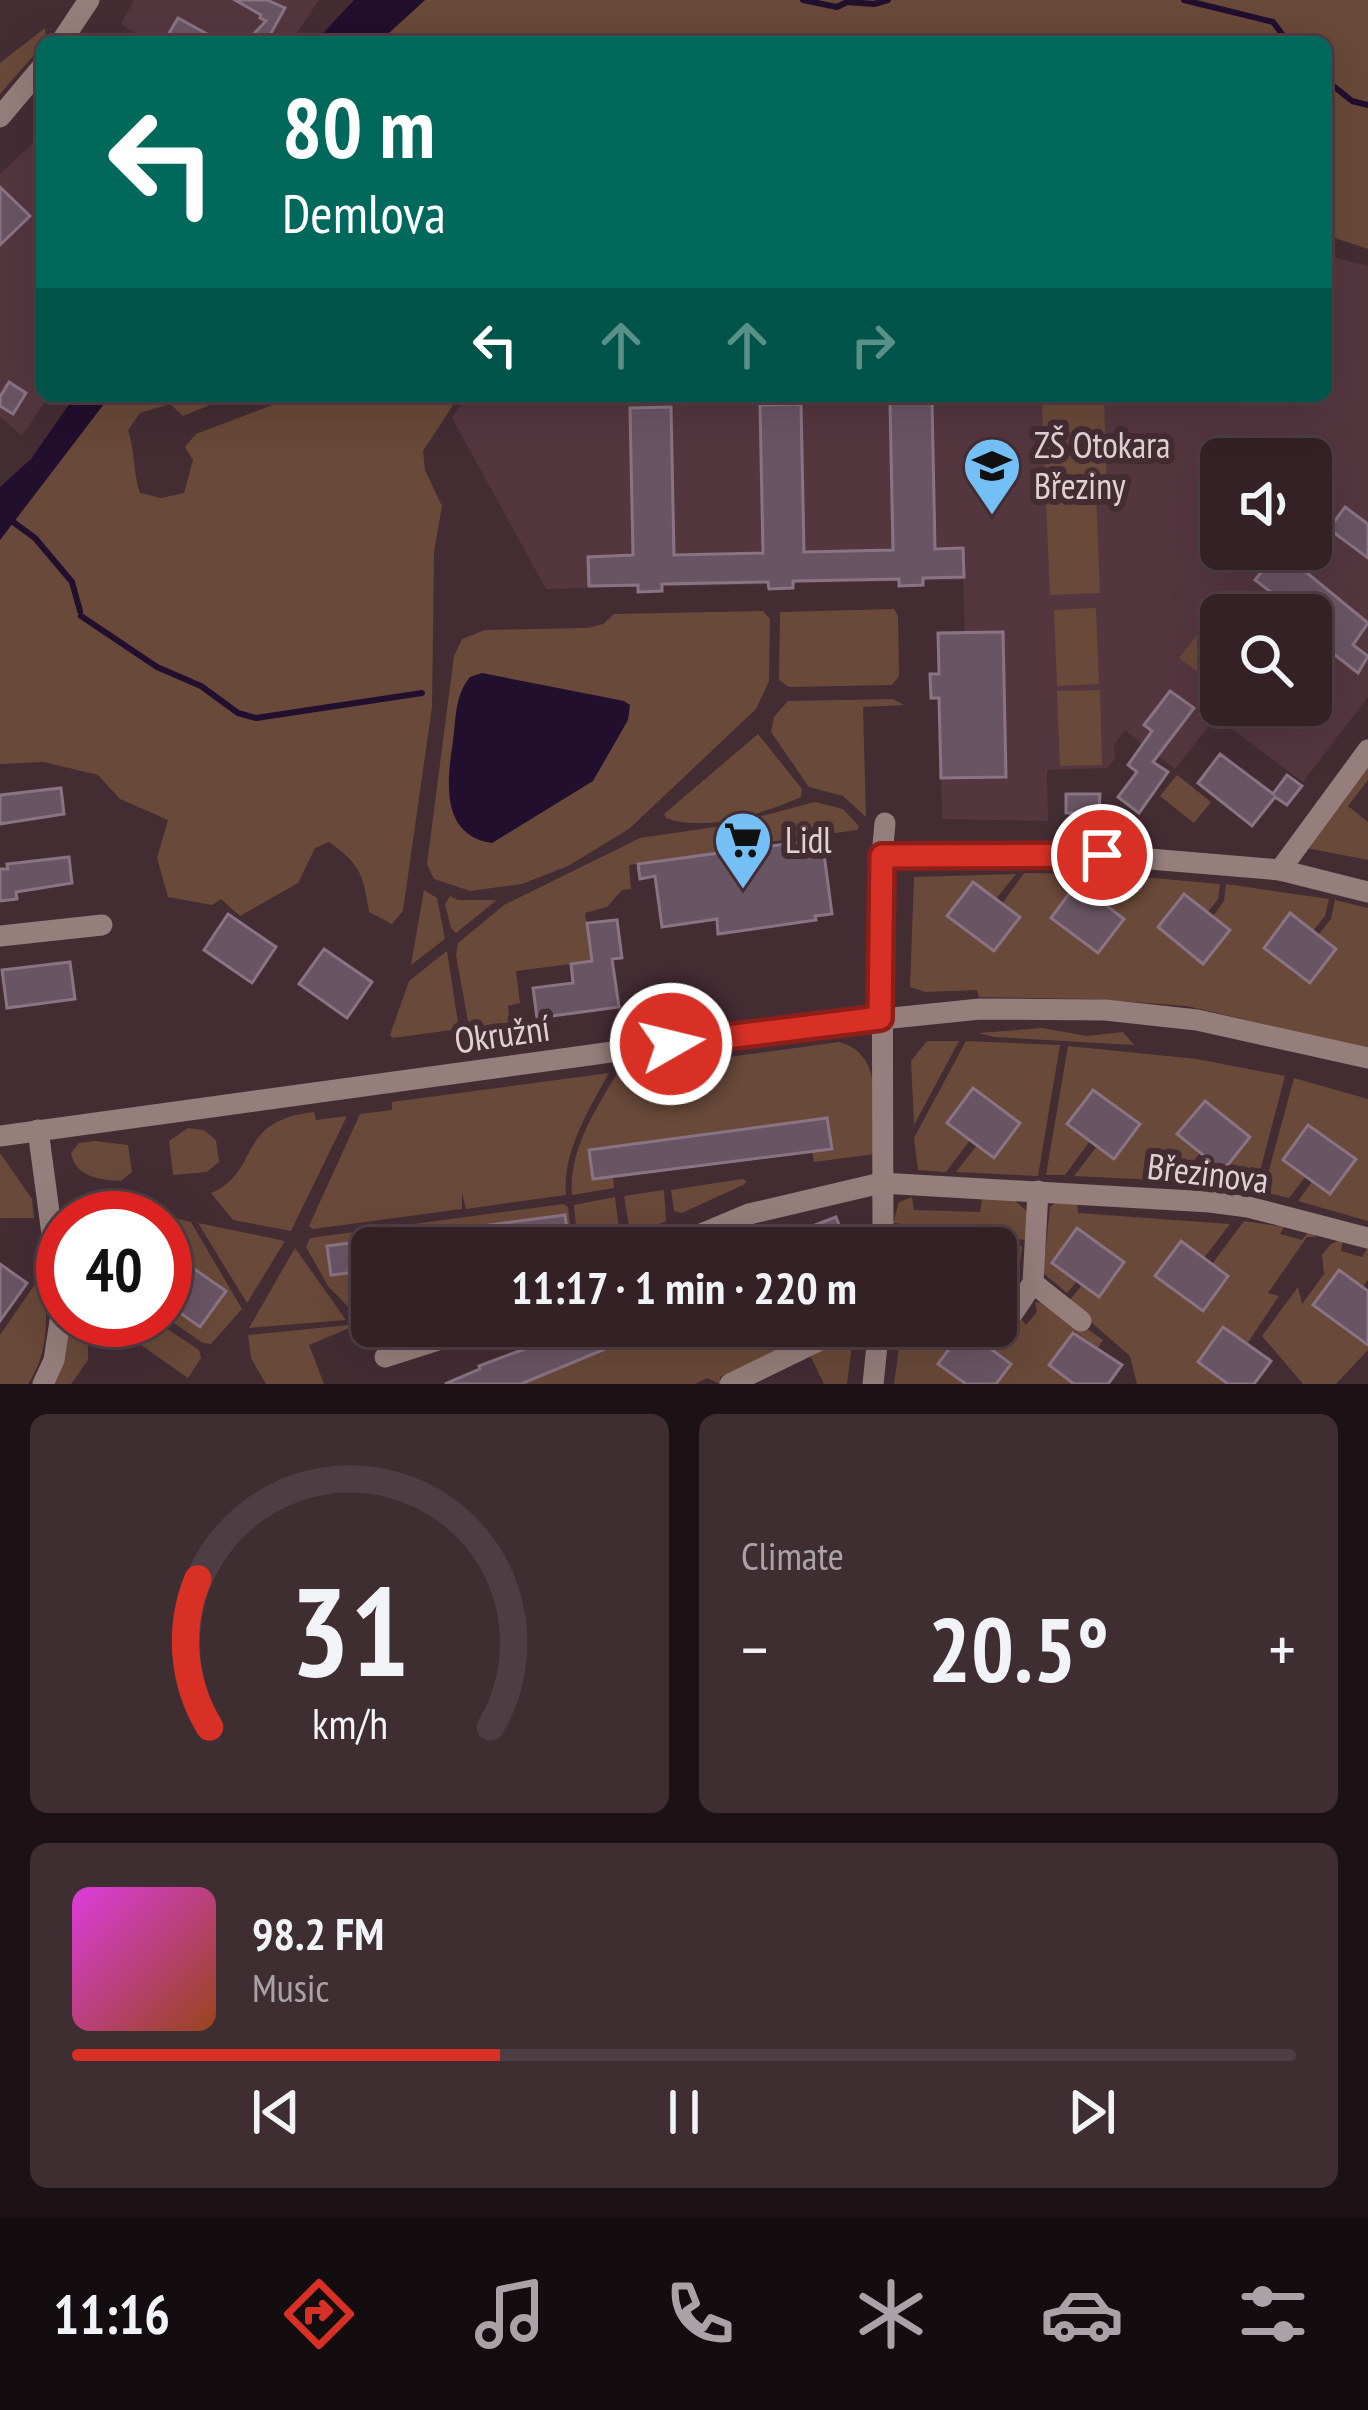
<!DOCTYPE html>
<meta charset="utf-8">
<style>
:root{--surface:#332126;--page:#3e2e32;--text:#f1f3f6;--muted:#a9a3a7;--line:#4e3e43;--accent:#d93025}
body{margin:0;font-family:"PT Sans Narrow",sans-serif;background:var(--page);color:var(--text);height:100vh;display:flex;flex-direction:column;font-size:45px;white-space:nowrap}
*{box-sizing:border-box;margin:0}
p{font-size:39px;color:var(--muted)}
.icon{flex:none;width:66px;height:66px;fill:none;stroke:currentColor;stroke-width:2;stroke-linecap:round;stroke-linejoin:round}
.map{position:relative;height:1384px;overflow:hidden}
.details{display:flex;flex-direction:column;gap:30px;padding:30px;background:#1c1215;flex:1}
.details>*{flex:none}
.guide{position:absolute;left:36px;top:36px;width:1296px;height:366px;border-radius:18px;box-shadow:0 12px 48px #0002,0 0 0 3px var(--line);background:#00695c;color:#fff;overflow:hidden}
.controls{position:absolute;left:1200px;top:438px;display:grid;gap:24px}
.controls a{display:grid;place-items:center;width:132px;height:132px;border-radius:18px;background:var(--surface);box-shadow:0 12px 48px #0002,0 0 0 3px var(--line);font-size:60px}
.speed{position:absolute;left:36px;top:1191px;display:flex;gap:24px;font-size:60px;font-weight:700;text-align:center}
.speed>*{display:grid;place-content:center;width:156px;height:156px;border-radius:50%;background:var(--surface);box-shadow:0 12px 48px #0002,0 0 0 3px var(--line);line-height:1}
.speed .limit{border:18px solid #d22;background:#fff;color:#111}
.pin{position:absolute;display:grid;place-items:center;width:102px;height:102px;color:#fff;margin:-51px;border:6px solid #fff;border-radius:50%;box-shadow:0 3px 12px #0007}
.me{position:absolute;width:132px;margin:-66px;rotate:82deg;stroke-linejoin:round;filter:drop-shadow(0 0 9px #0008)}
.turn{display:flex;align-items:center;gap:42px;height:252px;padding:0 48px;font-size:54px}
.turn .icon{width:156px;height:156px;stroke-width:2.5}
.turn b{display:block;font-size:84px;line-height:102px}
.lanes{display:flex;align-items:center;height:114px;padding:0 48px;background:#0003;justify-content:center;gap:60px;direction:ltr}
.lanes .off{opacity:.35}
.big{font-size:90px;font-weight:600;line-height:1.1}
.details .widget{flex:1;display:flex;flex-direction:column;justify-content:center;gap:18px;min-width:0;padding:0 42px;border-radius:18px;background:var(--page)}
.details .dial{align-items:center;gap:0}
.dial svg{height:312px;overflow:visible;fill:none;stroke:var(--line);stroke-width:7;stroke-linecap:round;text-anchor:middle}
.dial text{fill:var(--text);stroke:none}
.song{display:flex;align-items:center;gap:36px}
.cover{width:144px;height:144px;border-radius:18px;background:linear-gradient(135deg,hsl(300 70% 55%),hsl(20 70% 35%))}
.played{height:12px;border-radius:6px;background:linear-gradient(90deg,var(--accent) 35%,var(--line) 35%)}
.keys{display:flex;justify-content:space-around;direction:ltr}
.heat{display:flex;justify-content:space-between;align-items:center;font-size:66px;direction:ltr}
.details .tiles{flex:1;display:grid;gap:30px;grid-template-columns:1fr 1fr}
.widget:last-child{grid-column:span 2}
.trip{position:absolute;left:351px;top:1227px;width:666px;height:120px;border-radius:18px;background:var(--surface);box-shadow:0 12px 48px #0002,0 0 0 3px var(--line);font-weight:600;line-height:120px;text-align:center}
.dock{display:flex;height:192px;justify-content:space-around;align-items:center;background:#140d0f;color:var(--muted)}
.dock .icon{width:84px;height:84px}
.dock .active{color:var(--accent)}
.dock b{font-size:54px;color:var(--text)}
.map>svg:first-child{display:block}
.built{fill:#54363f;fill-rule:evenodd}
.green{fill:#694939}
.water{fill:#220e2d}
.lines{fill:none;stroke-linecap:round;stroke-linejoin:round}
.stream{stroke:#220e2d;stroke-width:6}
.building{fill:#695463;stroke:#8a7383;stroke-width:3}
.minor{stroke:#957e7c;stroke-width:21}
.route-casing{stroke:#8d1f18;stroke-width:30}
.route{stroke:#d93025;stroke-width:21}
.labels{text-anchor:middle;stroke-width:12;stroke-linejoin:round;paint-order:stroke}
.poi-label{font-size:36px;fill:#e1d1d5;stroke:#442c33;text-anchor:start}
.street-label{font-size:36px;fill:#e1d1d5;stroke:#442c33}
</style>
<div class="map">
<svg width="1368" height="1384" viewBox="0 0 1368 1384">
<rect width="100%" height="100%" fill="#442c33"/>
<!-- built -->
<g class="built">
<polygon points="134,0 319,0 291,42 150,42 121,24"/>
<polygon points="35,141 42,145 42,396 49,396 22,436 0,417 0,174"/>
<path d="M 1326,255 L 1368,266 L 1368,697 L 1303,782 L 1216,717 L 1175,769 L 1125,730 L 1114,745 L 1115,759 L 1107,768 L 1047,770 L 1048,821 L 942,819 L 938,635 L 965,634 L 963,580 L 546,589 L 452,418 L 467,396 L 1326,396 ZM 1221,459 L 1311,459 L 1311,549 L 1221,549 ZM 1221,615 L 1311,615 L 1311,705 L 1221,705 Z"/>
</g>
<!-- green -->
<g class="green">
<polygon points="425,0 1368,0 1368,249 1326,235 1326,42 379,42"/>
<polygon points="45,28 46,41 0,94 0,63"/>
<path d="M 110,396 L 220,396 L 217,402 L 183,416 L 170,404 L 140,413 L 128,430 C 135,451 133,473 140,493 L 161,498 L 184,493 L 193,460 L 185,447 L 196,434 L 296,396 L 459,396 L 423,451 L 425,470 L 442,506 L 434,552 L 432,707 L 403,911 L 392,924 L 369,912 C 363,874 361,865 329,842 L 315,848 L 298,883 L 240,916 L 221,899 L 212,905 L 168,897 L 157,858 L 168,820 L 120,799 L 98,775 L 44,762 L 0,764 L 0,540 Z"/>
<polygon points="1104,402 1107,491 1096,493 1100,593 1050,595 1042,404"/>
<polygon points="1096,608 1099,684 1057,686 1054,610"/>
<polygon points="894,609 898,616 899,676 892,685 789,687 779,680 780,612"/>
<polygon points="763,611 770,619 769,681 756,709 629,829 568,866 522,884 470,891 434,879 427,864 454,656 462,639 485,630 587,628 603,624 614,614"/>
<polygon points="1201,630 1221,646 1221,660 1207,679 1179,658"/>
<polygon points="1100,690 1102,765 1060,766 1057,691"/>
<polygon points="893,699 904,705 863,707 866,817 843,796 809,787 771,732 774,717 788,701"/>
<path d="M 758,734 L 802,789 L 801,797 C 765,813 705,833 666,818 L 664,814 Z"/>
<polygon points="1368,759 1368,780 1348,806 1368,822 1368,860 1296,846"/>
<polygon points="1177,775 1211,802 1194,823 1160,796"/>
<polygon points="815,802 843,809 859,826 857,830 747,845 746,849 629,865 631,889 622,890 607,907 585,913 595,980 586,962 516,971 520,1003 508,1006 510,1025 469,1027 456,955 458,943 504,905 640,838 728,825"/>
<polygon points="1024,873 1112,874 1111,888 1101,901 1077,884 1124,919 1107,906 1118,891 1119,875 1220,884 1218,899 1208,912 1184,894 1158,927 1203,964 1230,930 1213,916 1224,901 1226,884 1329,899 1325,916 1313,931 1290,914 1264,948 1309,983 1336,949 1318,935 1331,919 1335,900 1368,908 1368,1049 1187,1006 1092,999 979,997 977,990 925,992 910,987 914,877 1016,874 996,899 973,882 948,916 993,951 1019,917 1002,904"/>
<polygon points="424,890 437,898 445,939 411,965"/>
<polygon points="450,896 458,900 497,900 456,933 451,928 445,904"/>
<polygon points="447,951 459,1029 393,1038 390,1035 409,981"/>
<polygon points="1042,1028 1087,1036 1123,1032 1134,1045 994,1037 979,1033"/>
<polygon points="927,1041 959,1041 914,1125 911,1061"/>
<polygon points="966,1041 1060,1045 1038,1176 956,1172 977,1145 995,1157 1019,1123 973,1089 947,1123 970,1140 946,1172 918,1170 914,1138"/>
<path d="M 839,1042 C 886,1053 873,1116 875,1154 L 814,1162 L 812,1151 L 831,1148 L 827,1119 L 590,1150 L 593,1179 L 613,1177 L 614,1188 L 572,1195 C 568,1152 596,1108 618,1072 Z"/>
<polygon points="1068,1046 1197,1059 1285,1076 1255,1190 1187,1182 1207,1158 1224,1171 1250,1138 1205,1101 1178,1134 1200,1153 1177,1181 1074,1176 1097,1146 1115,1159 1140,1125 1094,1090 1068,1124 1090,1141 1065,1175 1046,1175"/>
<path d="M 609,1073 C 589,1109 562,1153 566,1195 L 466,1209 L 462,1193 L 462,1209 L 313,1229 L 309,1226 L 360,1114 L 392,1110 L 392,1102 Z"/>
<polygon points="1294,1078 1368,1099 1368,1221 1298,1201 1312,1182 1306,1176 1289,1198 1263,1192"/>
<path d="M 314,1112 L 316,1120 L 347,1116 L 291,1231 L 233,1220 L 211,1193 C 262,1171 234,1121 314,1112 Z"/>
<polygon points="188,1128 204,1130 216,1140 219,1162 207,1172 173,1175 169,1141"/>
<path d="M 95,1141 L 128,1145 L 132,1172 L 121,1181 C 100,1180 75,1177 71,1153 L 79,1143 Z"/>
<polygon points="0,1153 32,1199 34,1218 0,1218"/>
<polygon points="742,1179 747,1181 743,1185 682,1213 674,1211 671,1190"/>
<polygon points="664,1190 666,1221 635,1234 630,1232 624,1196"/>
<polygon points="615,1197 620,1237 597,1248 578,1248 574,1205"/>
<polygon points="912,1197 914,1210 980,1212 982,1199 1014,1200 1028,1212 1028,1240 997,1238 990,1246 966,1228 951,1248 904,1248 904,1224 893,1223 899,1202"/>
<polygon points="1058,1201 1077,1202 1078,1213 1230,1224 1204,1258 1156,1276 1202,1311 1228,1277 1212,1264 1244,1221 1284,1227 1280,1234 1302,1240 1310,1230 1316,1237 1307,1237 1268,1293 1279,1296 1247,1344 1223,1327 1198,1361 1228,1384 1137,1384 1130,1356 1068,1302 1082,1285 1099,1297 1124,1263 1078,1228 1052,1262 1077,1281 1067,1293 1043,1273 1050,1207"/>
<polygon points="563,1204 568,1207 573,1248 551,1248 569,1245 565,1216 328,1246 331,1275 351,1273 356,1315 328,1286 306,1247 310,1238"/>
<polygon points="175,1218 191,1222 242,1309 211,1344 203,1343 169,1320 175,1309 169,1305 165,1310 165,1219"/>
<polygon points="198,1223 285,1241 247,1303"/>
<polygon points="1343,1239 1341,1251 1362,1257 1368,1247 1368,1280 1363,1287 1368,1350 1336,1384 1303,1384 1262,1336 1298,1287 1302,1304 1324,1274 1322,1255 1331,1244"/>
<polygon points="1001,1244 1022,1246 1017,1290 1003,1308 1010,1314 987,1346 993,1350 1018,1315 1026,1325 1037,1312 1035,1302 1052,1304 1103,1340 1098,1348 1074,1331 1049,1365 1074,1384 894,1384 902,1326 996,1326 996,1285 1012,1262 997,1250"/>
<polygon points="295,1248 346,1320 249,1328"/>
<path d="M 38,1280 L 43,1280 C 48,1316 49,1353 28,1384 L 0,1384 L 0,1335 Z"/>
<polygon points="121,1320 154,1320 199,1350 201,1358 188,1378 134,1340 139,1332"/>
<polygon points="359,1324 309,1345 324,1384 266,1384 251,1358 248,1335"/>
<polygon points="660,1326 827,1326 734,1376 731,1372 720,1377 720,1384 707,1378 695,1384 521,1384"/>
<polygon points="75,1334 88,1342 88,1360 71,1384 54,1384 68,1336"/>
<polygon points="849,1336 853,1337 847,1384 824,1384 809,1353"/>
</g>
<!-- water -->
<g class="water">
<polygon points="354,0 425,0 379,42 315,42"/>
<polygon points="75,396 110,396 0,540 0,487 31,459"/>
<path d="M 482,673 L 624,701 L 630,705 L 628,720 L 593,781 L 492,843 C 440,835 447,781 453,741 C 456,718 455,695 470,677 Z"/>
</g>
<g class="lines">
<!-- stream -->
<g class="stream">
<polyline points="803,0 837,7 847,2 874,4 888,0"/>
<polyline points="1184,0 1273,22 1288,42"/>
<polyline points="1326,80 1352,101 1368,105"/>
<polyline points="9,519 35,538 72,582 80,611"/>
<polyline points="81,616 157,667 201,686 238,713 256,718 422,693"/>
</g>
</g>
<!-- building -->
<g class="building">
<polygon points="235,0 267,0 285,8 266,42 246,42 266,21 260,18 261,15"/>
<polygon points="178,18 222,42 181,42 168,35"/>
<polygon points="0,187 30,216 0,245"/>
<polygon points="9,382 26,393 13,414 0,406 0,397"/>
<polygon points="932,401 935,549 963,548 964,577 923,578 923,585 899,586 899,579 793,581 793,588 769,589 768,582 662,584 662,591 638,592 638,585 589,586 588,557 633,555 630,408 671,407 674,555 763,553 760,405 801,404 804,552 893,550 890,402"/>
<polygon points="1345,507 1368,524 1368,558 1329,529"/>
<polygon points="1279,550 1368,623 1353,645 1368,656 1358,673 1312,637 1319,629 1311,623 1311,615 1301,615 1255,580"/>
<polygon points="1003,632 1006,777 941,778 939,698 931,698 930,674 939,674 938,633"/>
<polygon points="1170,691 1194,708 1153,762 1168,772 1139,813 1118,797 1137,772 1128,765 1152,731 1144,725"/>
<polygon points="1220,754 1273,794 1287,775 1302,786 1287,805 1275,797 1252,826 1198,783"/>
<polygon points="61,788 64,814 0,824 0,795"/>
<polygon points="1066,794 1100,794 1099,813 1066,813"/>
<polygon points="822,839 832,914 815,916 816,920 718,934 717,919 662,927 655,876 640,879 638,864"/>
<polygon points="69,857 72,883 16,892 17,899 0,901 0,869 8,869 7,864"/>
<polygon points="973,882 1020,917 994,951 947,916"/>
<polygon points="1077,883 1124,919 1098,953 1051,918"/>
<polygon points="1184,894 1230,930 1203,964 1158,927"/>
<polygon points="1290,913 1336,949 1310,983 1264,948"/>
<polygon points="228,914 276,947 252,983 204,950"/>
<polygon points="617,920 622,958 612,959 619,1007 537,1018 533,988 573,983 571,964 592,961 587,923"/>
<polygon points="324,949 372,982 347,1018 299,984"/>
<polygon points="70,962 75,999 7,1008 2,970"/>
<polygon points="973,1088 1020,1123 994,1158 947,1123"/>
<polygon points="1093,1090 1140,1124 1114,1159 1067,1124"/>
<polygon points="1205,1101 1250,1137 1223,1171 1177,1134"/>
<polygon points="827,1118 832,1149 593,1179 589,1150"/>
<polygon points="1308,1125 1356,1159 1330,1194 1283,1160"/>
<polygon points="565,1215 569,1245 382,1248 382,1239"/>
<polygon points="836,1217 848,1248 757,1248 757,1247"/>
<polygon points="1077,1228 1124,1262 1099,1297 1052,1263"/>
<polygon points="372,1240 372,1270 331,1275 327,1246"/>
<polygon points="1181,1241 1228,1276 1203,1311 1155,1276"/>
<polygon points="177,1257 226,1291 200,1327 165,1302 165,1274"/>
<polygon points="0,1264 27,1283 0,1321"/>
<polygon points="1339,1270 1368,1291 1368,1345 1313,1305"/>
<polygon points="567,1326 658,1327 521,1384 445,1384 480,1369 479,1366 570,1332"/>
<polygon points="1223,1327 1271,1361 1254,1384 1228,1384 1198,1362"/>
<polygon points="964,1329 1011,1364 996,1384 966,1384 938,1364"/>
<polygon points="1073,1333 1122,1365 1108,1384 1074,1384 1049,1365"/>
</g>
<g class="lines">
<!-- minor -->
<g class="minor">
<polyline points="61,42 89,0"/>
<polyline points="0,117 42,67"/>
<polyline points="882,856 885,823"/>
<polyline points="1280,870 1368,750"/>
<polyline points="0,936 102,925"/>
<polyline points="38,1130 62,1308 54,1360 43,1384"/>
<polyline points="0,1136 765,1031 980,1009 1105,1010 1197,1020 1368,1058"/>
<polyline points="1038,1191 1033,1283 1081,1321"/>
<polyline points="668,1248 749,1214 881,1183 1210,1202 1248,1207 1368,1238"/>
<polyline points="883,1248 882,856 1102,855 1280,870 1368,892"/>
<polyline points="1013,1313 1033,1283"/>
<polyline points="385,1357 482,1326"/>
<polyline points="730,1384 849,1326"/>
<polyline points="873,1384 879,1326"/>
</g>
</g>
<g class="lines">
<defs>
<polyline id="route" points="671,1044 880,1018 882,856 1102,855"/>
</defs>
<!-- route casing -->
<use href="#route" class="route-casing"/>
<!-- route -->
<use href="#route" class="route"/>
</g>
<!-- icons -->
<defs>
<symbol id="school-pin" viewBox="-11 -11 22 30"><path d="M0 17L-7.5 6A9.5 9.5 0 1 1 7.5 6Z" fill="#74c0f6" stroke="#442c33"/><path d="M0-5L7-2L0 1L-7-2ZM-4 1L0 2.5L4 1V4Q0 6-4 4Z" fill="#111"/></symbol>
<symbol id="supermarket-pin" viewBox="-11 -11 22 30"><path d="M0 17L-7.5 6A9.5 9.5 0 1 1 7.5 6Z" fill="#74c0f6" stroke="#442c33"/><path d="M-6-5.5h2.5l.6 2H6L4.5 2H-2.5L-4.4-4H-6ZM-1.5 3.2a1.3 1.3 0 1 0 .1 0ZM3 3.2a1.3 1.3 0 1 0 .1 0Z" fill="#111"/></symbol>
</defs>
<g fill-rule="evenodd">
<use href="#school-pin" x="959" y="433" width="66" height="90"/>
<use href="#supermarket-pin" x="710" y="807" width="66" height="90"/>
</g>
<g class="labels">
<!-- poi labels -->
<g class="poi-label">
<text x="1034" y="458">ZŠ Otokara<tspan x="1034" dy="41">Březiny</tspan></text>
<text x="785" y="853">Lidl</text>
</g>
<!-- street labels -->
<g class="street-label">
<text transform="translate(502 1034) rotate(-8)" y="13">Okružní</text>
<text transform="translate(1208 1173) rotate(7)" y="13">Březinova</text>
</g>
</g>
</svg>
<div class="controls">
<a><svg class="icon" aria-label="sound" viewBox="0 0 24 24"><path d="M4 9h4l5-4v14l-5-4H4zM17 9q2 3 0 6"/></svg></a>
<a><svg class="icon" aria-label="search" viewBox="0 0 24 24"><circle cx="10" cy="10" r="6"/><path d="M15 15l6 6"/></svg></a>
</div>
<div class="speed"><div class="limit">40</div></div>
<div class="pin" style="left:1102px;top:855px;background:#d93025"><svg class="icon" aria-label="arrive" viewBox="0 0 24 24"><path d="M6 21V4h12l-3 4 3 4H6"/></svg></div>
<svg class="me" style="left:671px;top:1044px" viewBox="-20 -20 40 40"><circle r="17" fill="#d93025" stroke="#fff" stroke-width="3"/><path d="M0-11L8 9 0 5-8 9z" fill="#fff"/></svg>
<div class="trip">11:17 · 1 min · 220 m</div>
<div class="guide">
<div class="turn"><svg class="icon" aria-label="left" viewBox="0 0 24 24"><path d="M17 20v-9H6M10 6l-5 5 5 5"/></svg><div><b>80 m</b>Demlova</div></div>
<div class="lanes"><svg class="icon" aria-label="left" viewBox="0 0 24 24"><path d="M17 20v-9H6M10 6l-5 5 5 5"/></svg><svg class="icon off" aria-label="ahead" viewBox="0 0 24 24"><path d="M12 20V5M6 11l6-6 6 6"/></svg><svg class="icon off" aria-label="ahead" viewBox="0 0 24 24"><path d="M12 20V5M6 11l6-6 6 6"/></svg><svg class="icon off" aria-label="right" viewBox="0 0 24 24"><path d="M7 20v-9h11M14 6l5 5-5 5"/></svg></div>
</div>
</div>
<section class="details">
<div class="tiles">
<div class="widget dial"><svg viewBox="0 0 100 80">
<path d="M14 69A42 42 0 1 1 86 69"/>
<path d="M14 69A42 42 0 0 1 11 31" stroke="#d93025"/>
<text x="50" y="56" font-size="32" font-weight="700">31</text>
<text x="50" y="72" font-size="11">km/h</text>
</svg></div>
<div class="widget"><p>Climate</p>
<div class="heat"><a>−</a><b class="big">20.5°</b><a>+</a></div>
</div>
<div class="widget">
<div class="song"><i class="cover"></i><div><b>98.2 FM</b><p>Music</p></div></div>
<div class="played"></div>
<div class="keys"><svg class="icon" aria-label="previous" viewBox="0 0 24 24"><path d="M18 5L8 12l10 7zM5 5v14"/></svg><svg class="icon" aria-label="pause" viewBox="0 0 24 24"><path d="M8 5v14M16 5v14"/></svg><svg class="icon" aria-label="next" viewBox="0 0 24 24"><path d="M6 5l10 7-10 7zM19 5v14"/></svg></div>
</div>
</div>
</section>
<nav class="dock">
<b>11:16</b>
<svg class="icon active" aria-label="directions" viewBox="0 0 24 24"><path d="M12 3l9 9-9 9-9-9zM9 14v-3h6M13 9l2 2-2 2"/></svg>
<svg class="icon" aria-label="music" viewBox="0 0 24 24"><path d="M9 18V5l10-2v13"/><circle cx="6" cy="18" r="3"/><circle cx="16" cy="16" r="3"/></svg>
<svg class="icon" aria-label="phone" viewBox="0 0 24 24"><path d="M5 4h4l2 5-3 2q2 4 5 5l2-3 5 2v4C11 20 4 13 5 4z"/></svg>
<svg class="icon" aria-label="climate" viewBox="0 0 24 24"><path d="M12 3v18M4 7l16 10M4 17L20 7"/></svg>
<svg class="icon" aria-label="car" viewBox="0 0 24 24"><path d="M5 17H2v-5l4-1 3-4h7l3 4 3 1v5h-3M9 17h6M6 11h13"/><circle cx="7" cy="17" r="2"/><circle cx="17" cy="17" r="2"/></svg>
<svg class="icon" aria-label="filters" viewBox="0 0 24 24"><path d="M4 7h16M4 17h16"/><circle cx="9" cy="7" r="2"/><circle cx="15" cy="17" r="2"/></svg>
</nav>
